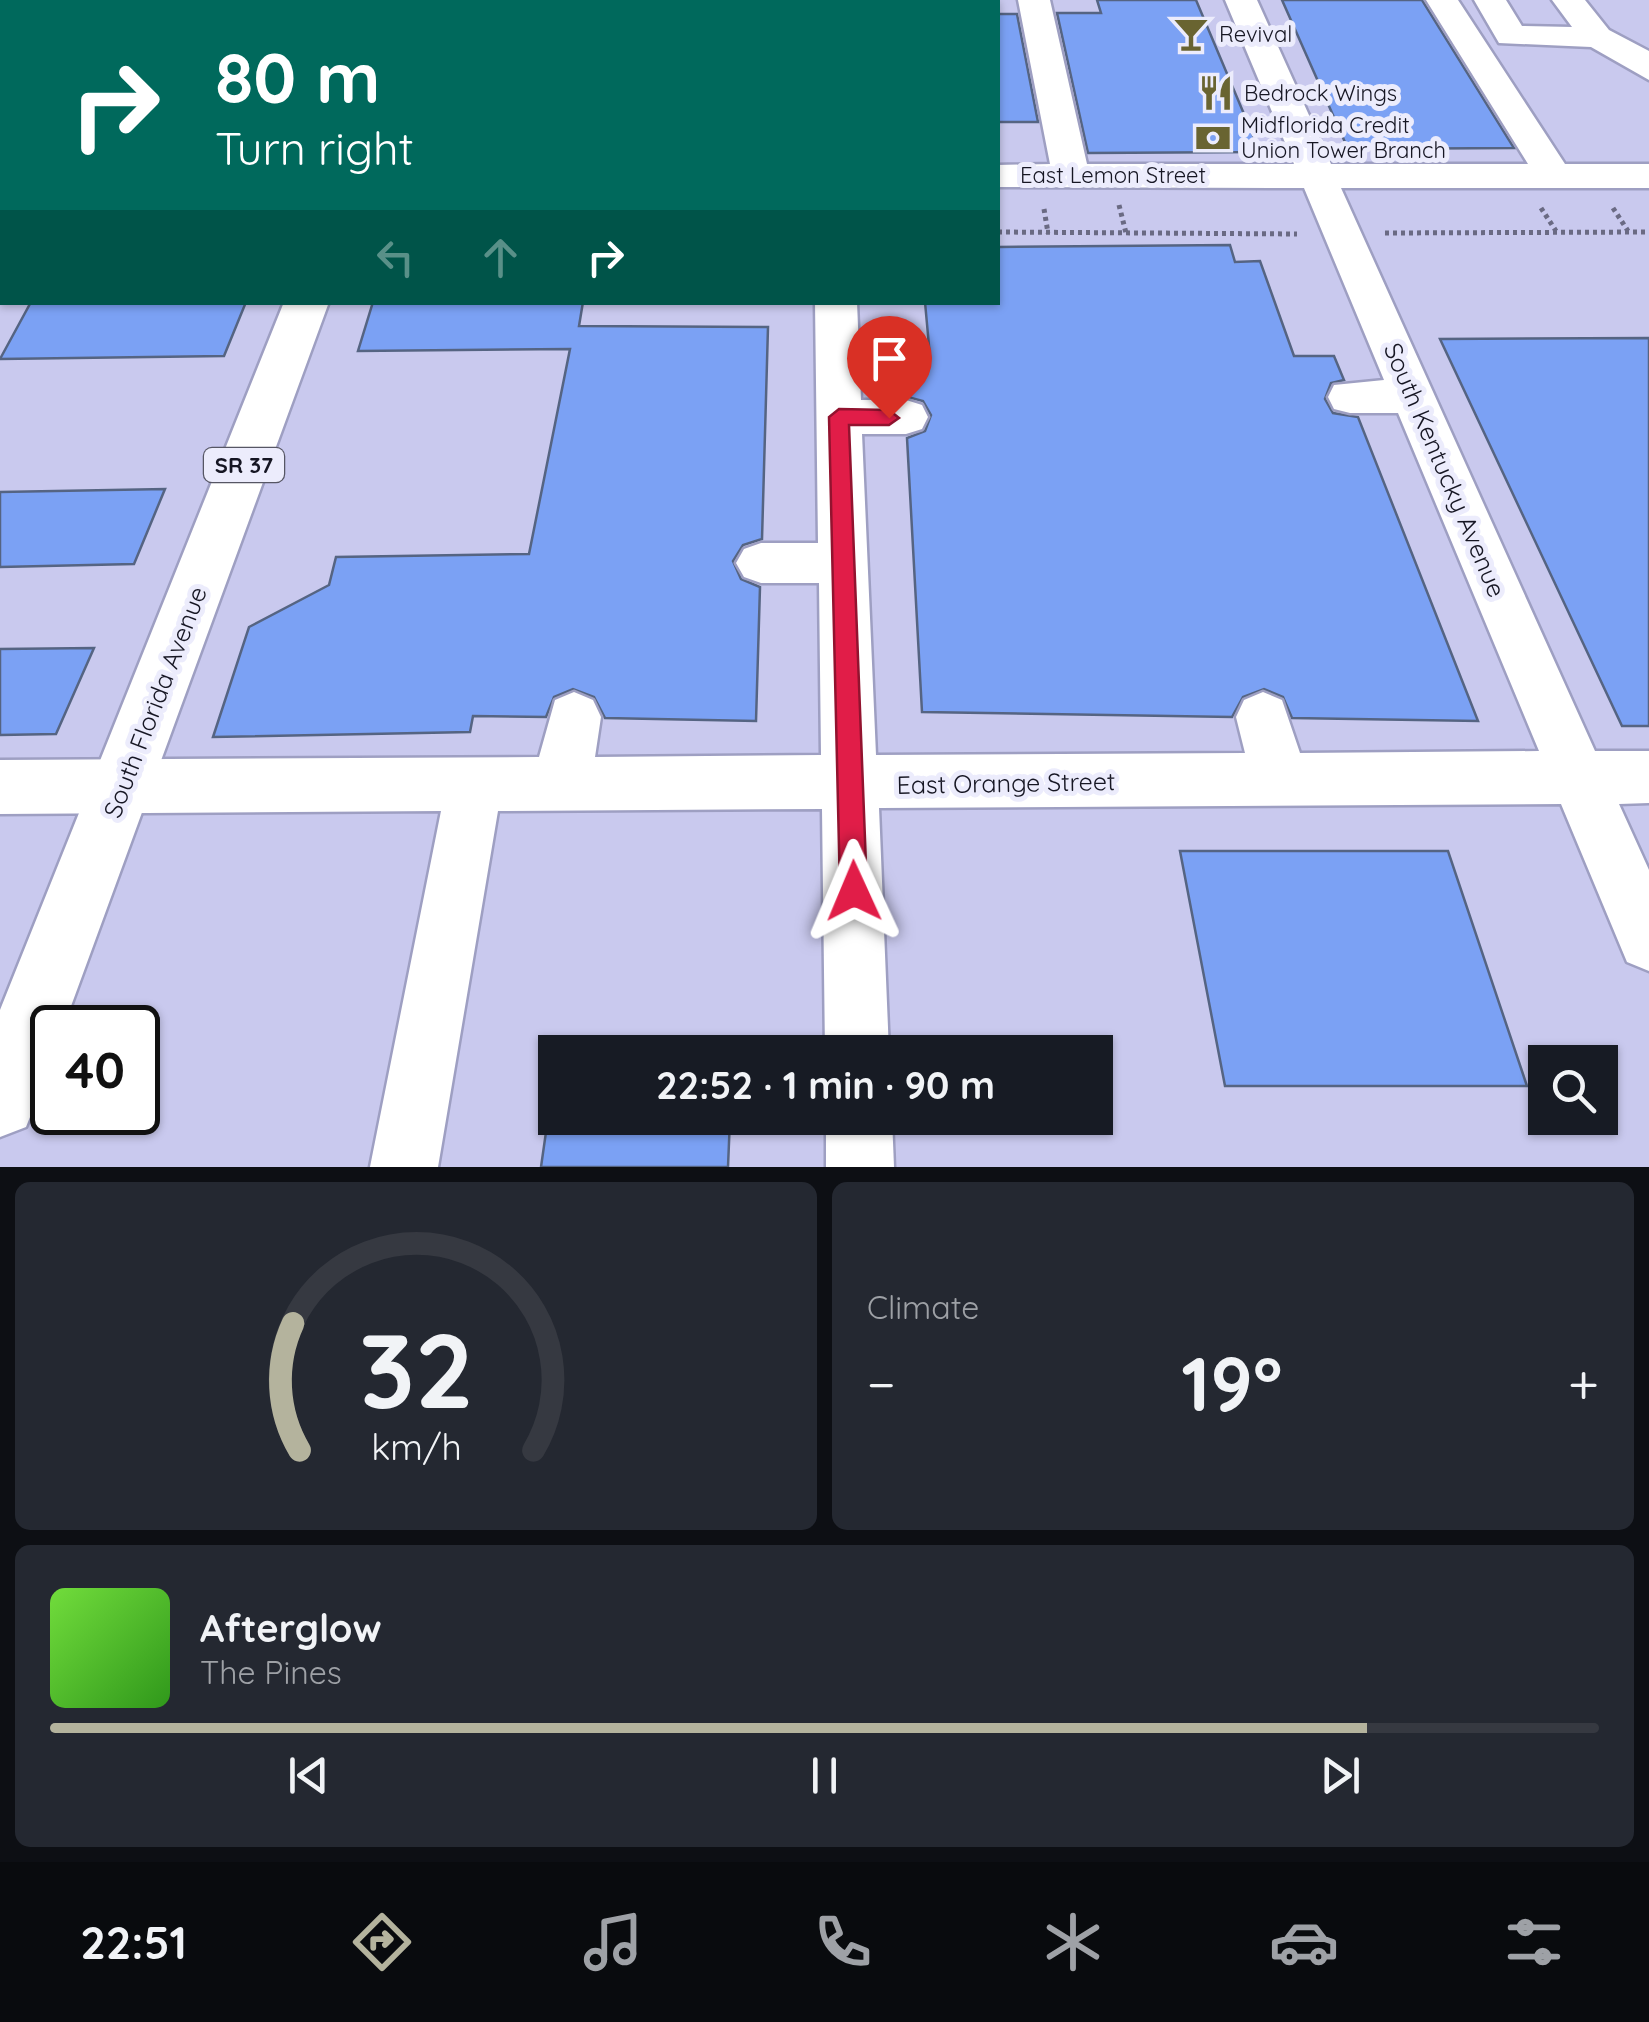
<!DOCTYPE html>
<meta charset="utf-8">
<style>
:root{--surface:#171b24;--page:#242831;--text:#f1f3f6;--muted:#9ea1a6;--line:#363941;--accent:#b4b39d}
body{margin:0;font-family:Quicksand,sans-serif;background:var(--page);color:var(--text);height:100vh;display:flex;flex-direction:column;font-size:38px;white-space:nowrap}
*{box-sizing:border-box;margin:0}
p{font-size:32px;color:var(--muted)}
.icon{flex:none;width:55px;height:55px;fill:none;stroke:currentColor;stroke-width:2;stroke-linecap:round;stroke-linejoin:round}
.map{position:relative;height:1167px;overflow:hidden}
.sheet{display:flex;flex-direction:column;gap:15px;padding:15px;background:#0d0f14;flex:1}
.sheet>*{flex:none}
.banner{position:absolute;left:0px;top:0px;width:1000px;height:305px;box-shadow:0 2px 8px #0004;background:#00695c;color:#fff;overflow:hidden}
.controls{position:absolute;left:1528px;top:1045px;display:grid;gap:20px}
.controls a{display:grid;place-items:center;width:90px;height:90px;border-radius:0px;background:var(--surface);box-shadow:0 2px 8px #0004;font-size:50px}
.speed{position:absolute;left:30px;top:1005px;display:flex;gap:20px;font-size:50px;font-weight:700;text-align:center}
.speed>*{display:grid;place-content:center;width:130px;height:130px;border-radius:50%;background:var(--surface);box-shadow:0 2px 8px #0004;line-height:1}
.speed .limit{border:5px solid #111;border-radius:15px;background:#fff;color:#111}
.pin{position:absolute;display:grid;place-items:center;width:85px;height:85px;color:#fff;margin:-102px -42px;border-radius:50% 50% 50% 0;rotate:-45deg;box-shadow:0 0 10px #0007}
.pin .icon{rotate:45deg}
.me{position:absolute;width:110px;margin:-55px;rotate:359deg;stroke-linejoin:round;filter:drop-shadow(0 0 8px #0008)}
.turn{display:flex;align-items:center;gap:35px;height:210px;padding:0 50px;font-size:45px}
.turn .icon{width:130px;height:130px;stroke-width:2.5}
.turn b{display:block;font-size:70px;line-height:85px}
.lanes{display:flex;align-items:center;height:95px;padding:0 50px;background:#0003;justify-content:center;gap:50px;direction:ltr}
.lanes .off{opacity:.35}
.big{font-size:75px;font-weight:700;line-height:1.1}
.sheet .widget{flex:1;display:flex;flex-direction:column;justify-content:center;gap:15px;min-width:0;padding:0 35px;border-radius:15px;background:var(--page)}
.sheet .dial{align-items:center;gap:0}
.dial svg{height:260px;overflow:visible;fill:none;stroke:var(--line);stroke-width:7;stroke-linecap:round;text-anchor:middle}
.dial text{fill:var(--text);stroke:none}
.song{display:flex;align-items:center;gap:30px}
.cover{width:120px;height:120px;border-radius:15px;background:linear-gradient(135deg,hsl(100 70% 55%),hsl(110 70% 35%))}
.played{height:10px;border-radius:5px;background:linear-gradient(90deg,var(--accent) 85%,var(--line) 85%)}
.keys{display:flex;justify-content:space-around;direction:ltr}
.heat{display:flex;justify-content:space-between;align-items:center;font-size:55px;direction:ltr}
.sheet .tiles{flex:1;display:grid;gap:15px;grid-template-columns:1fr 1fr}
.widget:last-child{grid-column:span 2}
.trip{position:absolute;left:538px;top:1035px;width:575px;height:100px;border-radius:0px;background:var(--surface);box-shadow:0 2px 8px #0004;font-weight:700;line-height:100px;text-align:center}
.tab-bar{display:flex;height:160px;justify-content:space-around;align-items:center;background:#090b0e;color:var(--muted)}
.tab-bar .icon{width:70px;height:70px}
.tab-bar .active{color:var(--accent)}
.tab-bar b{font-size:45px;color:var(--text)}
.map>svg:first-child{display:block}
.building{fill:#7ba1f4;stroke:#556482;stroke-width:2.5}
.lines{fill:none;stroke-linecap:round;stroke-linejoin:round}
.minor-casing{stroke:#9e9fc2;stroke-width:5}
.major-casing{stroke:#9e9fc2;stroke-width:5}
.path{stroke:#6a6a83;stroke-width:5;stroke-dasharray:4 4;stroke-linecap:butt}
.minor{fill:#fff;fill-rule:evenodd}
.major{fill:#fff;fill-rule:evenodd}
.route{fill:#e11d48;stroke:#92132f;stroke-width:2.5}
.labels{text-anchor:middle;stroke-width:10;stroke-linejoin:round;paint-order:stroke}
.far-poi-label{font-size:22px;fill:#161623;stroke:#ececfc;text-anchor:start}
.far-street-label{font-size:22px;fill:#161623;stroke:#ececfc}
.shield{fill:#ececfc;stroke:#565664;stroke-width:2.5}
.shield-label{font-size:22px;font-weight:bold;fill:#161623}
.street-label{font-size:25px;fill:#161623;stroke:#ececfc}
</style>
<div class="map">
<svg width="1649" height="1167" viewBox="0 0 1649 1167">
<rect width="100%" height="100%" fill="#c9c9ee"/>
<!-- building -->
<g class="building">
<polygon points="1097,0 1196,0 1260,152 1088,153 1057,13 1101,13"/>
<polygon points="1282,0 1422,0 1514,148 1348,149"/>
<polygon points="998,14 1017,14 1038,122 998,122"/>
<polygon points="1230,245 1235,262 1260,261 1294,356 1334,356 1344,380 1331,383 1325,399 1333,413 1358,417 1478,721 1292,718 1283,697 1264,689 1243,697 1232,717 922,712 907,438 925,431 931,415 923,401 904,396 902,357 930,357 925,302 998,302 998,247"/>
<polygon points="31,302 246,302 224,356 0,359"/>
<polygon points="373,302 583,302 579,326 768,327 762,539 743,545 733,561 741,579 760,587 756,721 605,718 594,697 573,689 554,697 546,717 473,716 470,732 213,737 249,627 329,585 336,557 529,554 570,349 358,351"/>
<polygon points="1649,338 1649,726 1622,726 1440,339"/>
<polygon points="165,489 134,564 0,567 0,492"/>
<polygon points="94,648 56,734 0,735 0,649"/>
<polygon points="1180,851 1448,851 1527,1086 1225,1086"/>
<polygon points="548,1118 730,1118 728,1167 541,1167"/>
</g>
<g class="lines">
<defs>
<g id="minor">
<polygon points="812,0 844,0 844,2 813,2"/>
<polygon points="1018,0 1050,0 1087,164 1294,164 1225,0 1257,0 1331,164 1528,164 1426,0 1458,0 1565,164 1649,164 1649,188 1341,188 1595,751 1649,751 1649,803 1619,804 1649,870 1649,971 1627,962 1561,804 879,808 889,1052 825,1052 822,809 498,811 438,1167 370,1167 441,811 0,814 0,760 539,757 555,700 574,692 593,700 601,717 595,757 821,755 819,583 761,583 744,577 736,563 744,549 761,543 818,543 815,302 857,302 861,400 906,400 922,405 928,417 922,429 906,434 862,434 876,755 1245,753 1236,717 1244,700 1263,692 1282,700 1300,753 1539,751 1398,413 1350,413 1334,409 1328,397 1334,385 1384,380 1304,188 998,187 998,165 1050,164"/>
<polygon points="1474,0 1506,0 1522,26 1572,27 1552,0 1585,0 1609,30 1649,51 1649,80 1591,47 1499,43"/>
<polygon points="826,1118 892,1118 894,1167 826,1167"/>
</g>
<g id="major">
<rect x="0" y="162" width="2" height="26"/>
<path d="M 284,302 L 329,302 L 63,1028 L 52,1028 C 52,1064 40,1093 26,1127 L 0,1137 L 0,1010 Z"/>
</g>
</defs>
<!-- minor casing -->
<use href="#minor" class="minor-casing"/>
<!-- major casing -->
<use href="#major" class="major-casing"/>
<!-- path -->
<g class="path">
<polyline points="1119,205 1126,233"/>
<polyline points="1541,208 1556,231"/>
<polyline points="1613,208 1628,231"/>
<polyline points="1044,209 1048,233"/>
<polyline points="998,232 1297,234"/>
<polyline points="1385,233 1649,232"/>
</g>
<!-- minor -->
<use href="#minor" class="minor"/>
<!-- major -->
<use href="#major" class="major"/>
</g>
<!-- route -->
<polygon class="route" points="839,409 889,410 899,418 889,425 849,425 867,891 863,901 854,905 844,901 840,891 829,417"/>
<!-- icons -->
<defs>
<symbol id="bar-bare" viewBox="-9 -9 18 18"><path d="M-6-5H6L.8 .8V4.5H3.5V6h-7V4.5H-.8V.8Z" fill="#696431" stroke="#ececfc" stroke-width="2.5" paint-order="stroke"/></symbol>
<symbol id="restaurant-bare" viewBox="-9 -9 18 18"><path d="M-5-6h1v4h1v-4h1v4h1v-4h1v5L-1.5 .5V6h-2V.5L-5-1ZM5-6V6H3V1.5H1.5Q1.5-4 5-6Z" fill="#696431" stroke="#ececfc" stroke-width="2.5" paint-order="stroke"/></symbol>
<symbol id="bank-bare" viewBox="-9 -9 18 18"><path d="M-6-4H6V4H-6ZM0-2.3a2.3 2.3 0 1 0 0 4.6a2.3 2.3 0 1 0 0-4.6Z" fill="#696431" stroke="#ececfc" stroke-width="2.5" paint-order="stroke"/></symbol>
</defs>
<g fill-rule="evenodd">
<use href="#bar-bare" x="1166" y="9" width="50" height="50"/>
<use href="#restaurant-bare" x="1191" y="68" width="50" height="50"/>
<use href="#bank-bare" x="1188" y="113" width="50" height="50"/>
</g>
<g class="labels">
<!-- far-poi labels -->
<g class="far-poi-label">
<text x="1219" y="42">Revival</text>
<text x="1244" y="101">Bedrock Wings</text>
<text x="1241" y="133">Midflorida Credit<tspan x="1241" dy="25">Union Tower Branch</tspan></text>
</g>
<!-- far-street labels -->
<g class="far-street-label">
<text x="1113" y="183">East Lemon Street</text>
</g>
<!-- shield labels -->
<rect class="shield" x="204" y="448" width="80" height="34" rx="8"/>
<g class="shield-label">
<text x="244" y="473">SR 37</text>
</g>
<!-- street labels -->
<g class="street-label">
<text transform="translate(1445 470) rotate(67)" y="9">South Kentucky Avenue</text>
<text transform="translate(155 702) rotate(-69)" y="9">South Florida Avenue</text>
<text transform="translate(1006 783) rotate(-1)" y="9">East Orange Street</text>
</g>
</g>
</svg>
<div class="controls">
<a><svg class="icon" aria-label="search" viewBox="0 0 24 24"><circle cx="10" cy="10" r="6"/><path d="M15 15l6 6"/></svg></a>
</div>
<div class="speed"><div class="limit">40</div></div>
<div class="pin" style="left:889px;top:418px;background:#d93025"><svg class="icon" aria-label="arrive" viewBox="0 0 24 24"><path d="M6 21V4h12l-3 4 3 4H6"/></svg></div>
<svg class="me" style="left:854px;top:891px" viewBox="-20 -20 40 40"><path d="M0-17L14 15 0 8-14 15z" fill="#e11d48" stroke="#fff" stroke-width="4"/></svg>
<div class="trip">22:52 · 1 min · 90 m</div>
<div class="banner">
<div class="turn"><svg class="icon" aria-label="right" viewBox="0 0 24 24"><path d="M7 20v-9h11M14 6l5 5-5 5"/></svg><div><b>80 m</b>Turn right</div></div>
<div class="lanes"><svg class="icon off" aria-label="left" viewBox="0 0 24 24"><path d="M17 20v-9H6M10 6l-5 5 5 5"/></svg><svg class="icon off" aria-label="ahead" viewBox="0 0 24 24"><path d="M12 20V5M6 11l6-6 6 6"/></svg><svg class="icon" aria-label="right" viewBox="0 0 24 24"><path d="M7 20v-9h11M14 6l5 5-5 5"/></svg></div>
</div>
</div>
<section class="sheet">
<div class="tiles">
<div class="widget dial"><svg viewBox="0 0 100 80">
<path d="M14 69A42 42 0 1 1 86 69"/>
<path d="M14 69A42 42 0 0 1 12 30" stroke="#b4b39d"/>
<text x="50" y="56" font-size="32" font-weight="700">32</text>
<text x="50" y="72" font-size="11">km/h</text>
</svg></div>
<div class="widget"><p>Climate</p>
<div class="heat"><a>−</a><b class="big">19°</b><a>+</a></div>
</div>
<div class="widget">
<div class="song"><i class="cover"></i><div><b>Afterglow</b><p>The Pines</p></div></div>
<div class="played"></div>
<div class="keys"><svg class="icon" aria-label="previous" viewBox="0 0 24 24"><path d="M18 5L8 12l10 7zM5 5v14"/></svg><svg class="icon" aria-label="pause" viewBox="0 0 24 24"><path d="M8 5v14M16 5v14"/></svg><svg class="icon" aria-label="next" viewBox="0 0 24 24"><path d="M6 5l10 7-10 7zM19 5v14"/></svg></div>
</div>
</div>
</section>
<nav class="tab-bar">
<b>22:51</b>
<svg class="icon active" aria-label="directions" viewBox="0 0 24 24"><path d="M12 3l9 9-9 9-9-9zM9 14v-3h6M13 9l2 2-2 2"/></svg>
<svg class="icon" aria-label="music" viewBox="0 0 24 24"><path d="M9 18V5l10-2v13"/><circle cx="6" cy="18" r="3"/><circle cx="16" cy="16" r="3"/></svg>
<svg class="icon" aria-label="phone" viewBox="0 0 24 24"><path d="M5 4h4l2 5-3 2q2 4 5 5l2-3 5 2v4C11 20 4 13 5 4z"/></svg>
<svg class="icon" aria-label="climate" viewBox="0 0 24 24"><path d="M12 3v18M4 7l16 10M4 17L20 7"/></svg>
<svg class="icon" aria-label="car" viewBox="0 0 24 24"><path d="M5 17H2v-5l4-1 3-4h7l3 4 3 1v5h-3M9 17h6M6 11h13"/><circle cx="7" cy="17" r="2"/><circle cx="17" cy="17" r="2"/></svg>
<svg class="icon" aria-label="filters" viewBox="0 0 24 24"><path d="M4 7h16M4 17h16"/><circle cx="9" cy="7" r="2"/><circle cx="15" cy="17" r="2"/></svg>
</nav>
